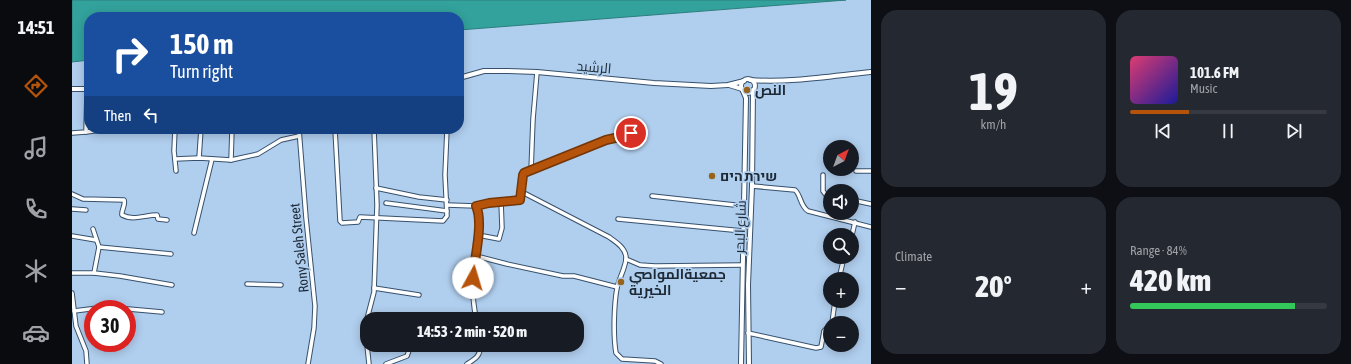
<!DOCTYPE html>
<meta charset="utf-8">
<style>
:root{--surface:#171b24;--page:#242831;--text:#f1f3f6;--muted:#9ea1a6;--line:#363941;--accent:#b45309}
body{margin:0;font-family:"Asap Condensed",Cairo,Heebo,sans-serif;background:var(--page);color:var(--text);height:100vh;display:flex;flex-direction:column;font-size:15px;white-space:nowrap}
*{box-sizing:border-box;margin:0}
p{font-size:13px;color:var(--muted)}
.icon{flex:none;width:22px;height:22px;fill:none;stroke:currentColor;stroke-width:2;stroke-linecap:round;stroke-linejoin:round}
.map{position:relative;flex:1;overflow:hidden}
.details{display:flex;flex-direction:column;gap:10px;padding:10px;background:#0d0f14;width:480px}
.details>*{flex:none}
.top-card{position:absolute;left:12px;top:12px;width:380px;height:122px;border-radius:16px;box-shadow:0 2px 10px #0003;background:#1a4fa0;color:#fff;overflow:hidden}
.needle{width:26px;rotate:41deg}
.buttons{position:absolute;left:751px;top:140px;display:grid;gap:8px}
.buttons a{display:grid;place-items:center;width:36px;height:36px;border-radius:50%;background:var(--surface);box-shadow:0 2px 10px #0003;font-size:20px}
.speed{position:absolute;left:12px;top:300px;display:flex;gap:8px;font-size:20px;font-weight:700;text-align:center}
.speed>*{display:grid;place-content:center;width:52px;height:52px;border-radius:50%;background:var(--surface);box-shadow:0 2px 10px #0003;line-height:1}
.speed .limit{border:6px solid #d22;background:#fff;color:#111}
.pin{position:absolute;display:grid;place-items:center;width:34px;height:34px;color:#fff;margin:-17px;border:2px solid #fff;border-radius:50%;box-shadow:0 1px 4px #0007}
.me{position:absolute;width:44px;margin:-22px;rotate:6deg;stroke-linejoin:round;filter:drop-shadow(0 0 3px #0008)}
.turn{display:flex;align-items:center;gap:14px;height:84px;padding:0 20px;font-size:18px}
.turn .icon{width:52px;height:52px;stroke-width:2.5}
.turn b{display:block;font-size:28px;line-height:34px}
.then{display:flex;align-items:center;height:38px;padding:0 20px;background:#0003;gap:8px;font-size:15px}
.big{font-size:30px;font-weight:800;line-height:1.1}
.details .card{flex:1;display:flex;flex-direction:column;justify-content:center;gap:6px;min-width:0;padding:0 14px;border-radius:16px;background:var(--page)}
.details .dial{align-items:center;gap:0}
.dial b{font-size:52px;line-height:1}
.song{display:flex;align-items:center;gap:12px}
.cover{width:48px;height:48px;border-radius:6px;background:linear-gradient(135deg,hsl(340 70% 55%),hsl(240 70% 35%))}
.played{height:4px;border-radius:2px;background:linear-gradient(90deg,var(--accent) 30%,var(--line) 30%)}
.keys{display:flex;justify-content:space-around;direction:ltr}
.heat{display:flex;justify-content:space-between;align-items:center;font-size:22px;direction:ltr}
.charge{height:6px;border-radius:3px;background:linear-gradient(90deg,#34c759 84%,var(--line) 0)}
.details .tiles{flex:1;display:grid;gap:10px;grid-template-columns:repeat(2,1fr)}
.trip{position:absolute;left:288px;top:312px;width:224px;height:40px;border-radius:16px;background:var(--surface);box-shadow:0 2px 10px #0003;font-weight:800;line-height:40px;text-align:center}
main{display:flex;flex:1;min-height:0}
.tabs{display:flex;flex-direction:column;width:72px;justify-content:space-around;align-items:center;background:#090b0e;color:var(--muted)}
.tabs .icon{width:28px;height:28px}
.tabs .current{color:var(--accent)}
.tabs b{font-size:18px;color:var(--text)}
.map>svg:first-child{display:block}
.water{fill:#33a29c;stroke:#2c7e7d}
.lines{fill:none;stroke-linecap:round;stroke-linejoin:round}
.minor-casing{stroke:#37516c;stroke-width:5.5}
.major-casing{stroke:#37516c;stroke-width:6}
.minor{stroke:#fff;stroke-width:3.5}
.major{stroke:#fff;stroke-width:4}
.route-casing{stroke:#753606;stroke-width:10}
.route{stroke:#b45309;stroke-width:7}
.poi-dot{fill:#98631a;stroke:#b0ceee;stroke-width:1.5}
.labels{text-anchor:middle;stroke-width:3.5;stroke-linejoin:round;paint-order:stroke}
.street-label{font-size:14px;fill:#1d2935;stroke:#b0ceee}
.poi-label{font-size:14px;font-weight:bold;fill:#1d2935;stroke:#b0ceee;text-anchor:start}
</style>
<main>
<nav class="tabs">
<b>14:51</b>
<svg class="icon current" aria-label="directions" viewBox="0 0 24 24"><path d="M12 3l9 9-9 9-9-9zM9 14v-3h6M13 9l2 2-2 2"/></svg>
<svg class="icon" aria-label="music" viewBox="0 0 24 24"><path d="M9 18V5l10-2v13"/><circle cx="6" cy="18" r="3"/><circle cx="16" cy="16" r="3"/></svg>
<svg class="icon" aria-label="phone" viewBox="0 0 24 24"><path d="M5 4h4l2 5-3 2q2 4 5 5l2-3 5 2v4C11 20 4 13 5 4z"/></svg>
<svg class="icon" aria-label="climate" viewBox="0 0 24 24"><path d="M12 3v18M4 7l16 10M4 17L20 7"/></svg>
<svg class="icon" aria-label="car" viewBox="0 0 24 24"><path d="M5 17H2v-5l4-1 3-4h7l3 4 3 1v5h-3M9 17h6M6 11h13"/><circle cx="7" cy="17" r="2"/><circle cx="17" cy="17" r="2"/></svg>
</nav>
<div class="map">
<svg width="799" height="364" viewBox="0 0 799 364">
<rect width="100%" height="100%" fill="#b0ceee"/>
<!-- water -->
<polygon class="water" points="0,0 774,0 387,30 387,17 17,17 17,60 0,62"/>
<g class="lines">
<defs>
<g id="minor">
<polyline points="103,129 102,151 104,171"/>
<polyline points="227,129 234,218 243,306 242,328 236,364"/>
<polyline points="263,129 268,221 270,223 286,222 288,217 371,221 375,216 373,175 375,129"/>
<polyline points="14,132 38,129"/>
<polyline points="0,133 14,132 15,89"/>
<polyline points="127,158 129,129"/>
<polyline points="103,159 127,158 159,160 186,154 209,140 227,136"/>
<polyline points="159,160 160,129"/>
<polyline points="459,171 461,119 465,72"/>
<polyline points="784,171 799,171"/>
<polyline points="751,175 751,191 754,195 758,195"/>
<path d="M 680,186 L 723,190 C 729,195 728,206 736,211 L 799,227"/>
<polyline points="304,188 347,197 375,200"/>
<path d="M 450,192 L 537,237 C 544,242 554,248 554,258 C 554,267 547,278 545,288 C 542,304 541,336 544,353 L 550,359 L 583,361 L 589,364"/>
<path d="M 0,194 L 11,199 L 52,200 C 54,205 49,210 50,215 C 61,221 73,215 85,215 L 86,219 L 95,220"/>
<polyline points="580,196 672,206"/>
<polyline points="780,200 799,204"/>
<polyline points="314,203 375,211"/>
<polyline points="375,205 404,206 417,203 448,200 450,192 451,175 452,173 534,140 552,136 559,133"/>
<path d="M 404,206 C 412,222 402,252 401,270 C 400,287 401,303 404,319"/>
<polyline points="0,209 14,210"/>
<polyline points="546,219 671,231"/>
<polyline points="21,229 27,247 22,273"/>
<polyline points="122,233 140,159"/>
<polyline points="406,235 427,239 430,228 429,201"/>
<polyline points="780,235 783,222"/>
<polyline points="0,236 24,240"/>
<polyline points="27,247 99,254"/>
<polyline points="404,256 435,264 491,276 502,276 545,287"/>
<polyline points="554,259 568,265 583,266 670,265"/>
<polyline points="0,273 22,273 48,276 100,285"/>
<polyline points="767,279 772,257"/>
<polyline points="175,284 209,285"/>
<polyline points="302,288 347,295"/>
<polyline points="0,293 4,326 14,351 15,364"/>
<polyline points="2,311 34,307 90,312"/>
<polyline points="295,319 302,292 305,205 302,129"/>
<polyline points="295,321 293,331 295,345"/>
<polyline points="760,323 763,301"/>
<polyline points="676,333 744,348 749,347 752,331 758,325"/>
<polyline points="295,345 297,364"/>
<polyline points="396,345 408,350"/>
<polyline points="314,364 335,356 339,345"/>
<path d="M 395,364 C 403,359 409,356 408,345"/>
</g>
<g id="major">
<polyline points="387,78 412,71 435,71 465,72 582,83 639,86 656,85 672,81"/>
<circle cx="676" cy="86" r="7"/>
<path d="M 678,80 C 718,83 759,76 799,72"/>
<polyline points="657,85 670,89"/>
<polyline points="0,89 17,89"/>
<path d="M 669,364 C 670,275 673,187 674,98 L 671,91"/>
<polyline points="677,364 676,285 680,186 681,90"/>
</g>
</defs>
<!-- minor casing -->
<use href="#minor" class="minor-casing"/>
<!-- major casing -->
<use href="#major" class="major-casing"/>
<!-- minor -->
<use href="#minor" class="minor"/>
<!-- major -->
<use href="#major" class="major"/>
</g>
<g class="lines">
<defs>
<path id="route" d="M 401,278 C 402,259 412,223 404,206 L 417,203 L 448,200 L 451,175 L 452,173 L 534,140 L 552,136 L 559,133"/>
</defs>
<!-- route casing -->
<use href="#route" class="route-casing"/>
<!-- route -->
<use href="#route" class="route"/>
</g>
<!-- markers -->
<g class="poi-dot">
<circle cx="675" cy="90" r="4"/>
<circle cx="640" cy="176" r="4"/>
<circle cx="549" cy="282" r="4"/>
</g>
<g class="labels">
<!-- street labels -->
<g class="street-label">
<text transform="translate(522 67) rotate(5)" y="5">الرشيد</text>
<text transform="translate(668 227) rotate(-88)" y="5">شارع البحر</text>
<text transform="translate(227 248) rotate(-96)" y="5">Rony Saleh Street</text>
</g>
<!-- poi labels -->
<g class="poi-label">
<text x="683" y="95">النص</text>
<text x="648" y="181">שירת הים</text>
<text x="557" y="279">جمعيةالمواصي<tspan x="557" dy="16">الخيرية</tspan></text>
</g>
</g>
</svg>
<div class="buttons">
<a><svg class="needle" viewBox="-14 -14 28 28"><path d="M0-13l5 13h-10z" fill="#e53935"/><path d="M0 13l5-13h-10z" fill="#9ea1a6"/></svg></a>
<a><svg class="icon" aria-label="sound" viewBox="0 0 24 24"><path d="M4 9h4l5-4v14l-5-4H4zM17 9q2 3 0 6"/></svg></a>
<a><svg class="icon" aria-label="search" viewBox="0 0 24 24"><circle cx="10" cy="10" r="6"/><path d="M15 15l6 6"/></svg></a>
<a>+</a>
<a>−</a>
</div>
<div class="speed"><div class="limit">30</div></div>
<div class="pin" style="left:559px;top:133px;background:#d93025"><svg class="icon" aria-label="arrive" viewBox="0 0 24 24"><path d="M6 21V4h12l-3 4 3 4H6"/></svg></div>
<svg class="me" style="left:401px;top:278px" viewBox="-20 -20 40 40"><circle r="19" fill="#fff"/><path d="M0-13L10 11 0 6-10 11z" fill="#b45309"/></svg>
<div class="trip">14:53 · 2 min · 520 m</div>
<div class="top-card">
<div class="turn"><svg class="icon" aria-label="right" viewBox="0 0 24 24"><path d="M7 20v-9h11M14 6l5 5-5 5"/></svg><div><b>150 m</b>Turn right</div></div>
<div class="then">Then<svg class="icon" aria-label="left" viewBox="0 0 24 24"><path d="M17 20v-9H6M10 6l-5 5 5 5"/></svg></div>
</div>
</div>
<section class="details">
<div class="tiles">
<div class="card dial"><b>19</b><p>km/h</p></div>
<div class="card">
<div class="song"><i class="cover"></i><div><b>101.6 FM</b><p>Music</p></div></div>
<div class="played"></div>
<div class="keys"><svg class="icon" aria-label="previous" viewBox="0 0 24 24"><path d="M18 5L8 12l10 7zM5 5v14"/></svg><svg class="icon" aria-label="pause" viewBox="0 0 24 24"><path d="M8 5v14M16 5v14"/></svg><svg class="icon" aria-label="next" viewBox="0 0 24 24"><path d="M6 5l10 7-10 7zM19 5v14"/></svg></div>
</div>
<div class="card"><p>Climate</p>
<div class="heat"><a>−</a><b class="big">20°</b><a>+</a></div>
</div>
<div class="card"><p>Range · 84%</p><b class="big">420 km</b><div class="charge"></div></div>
</div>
</section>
</main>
